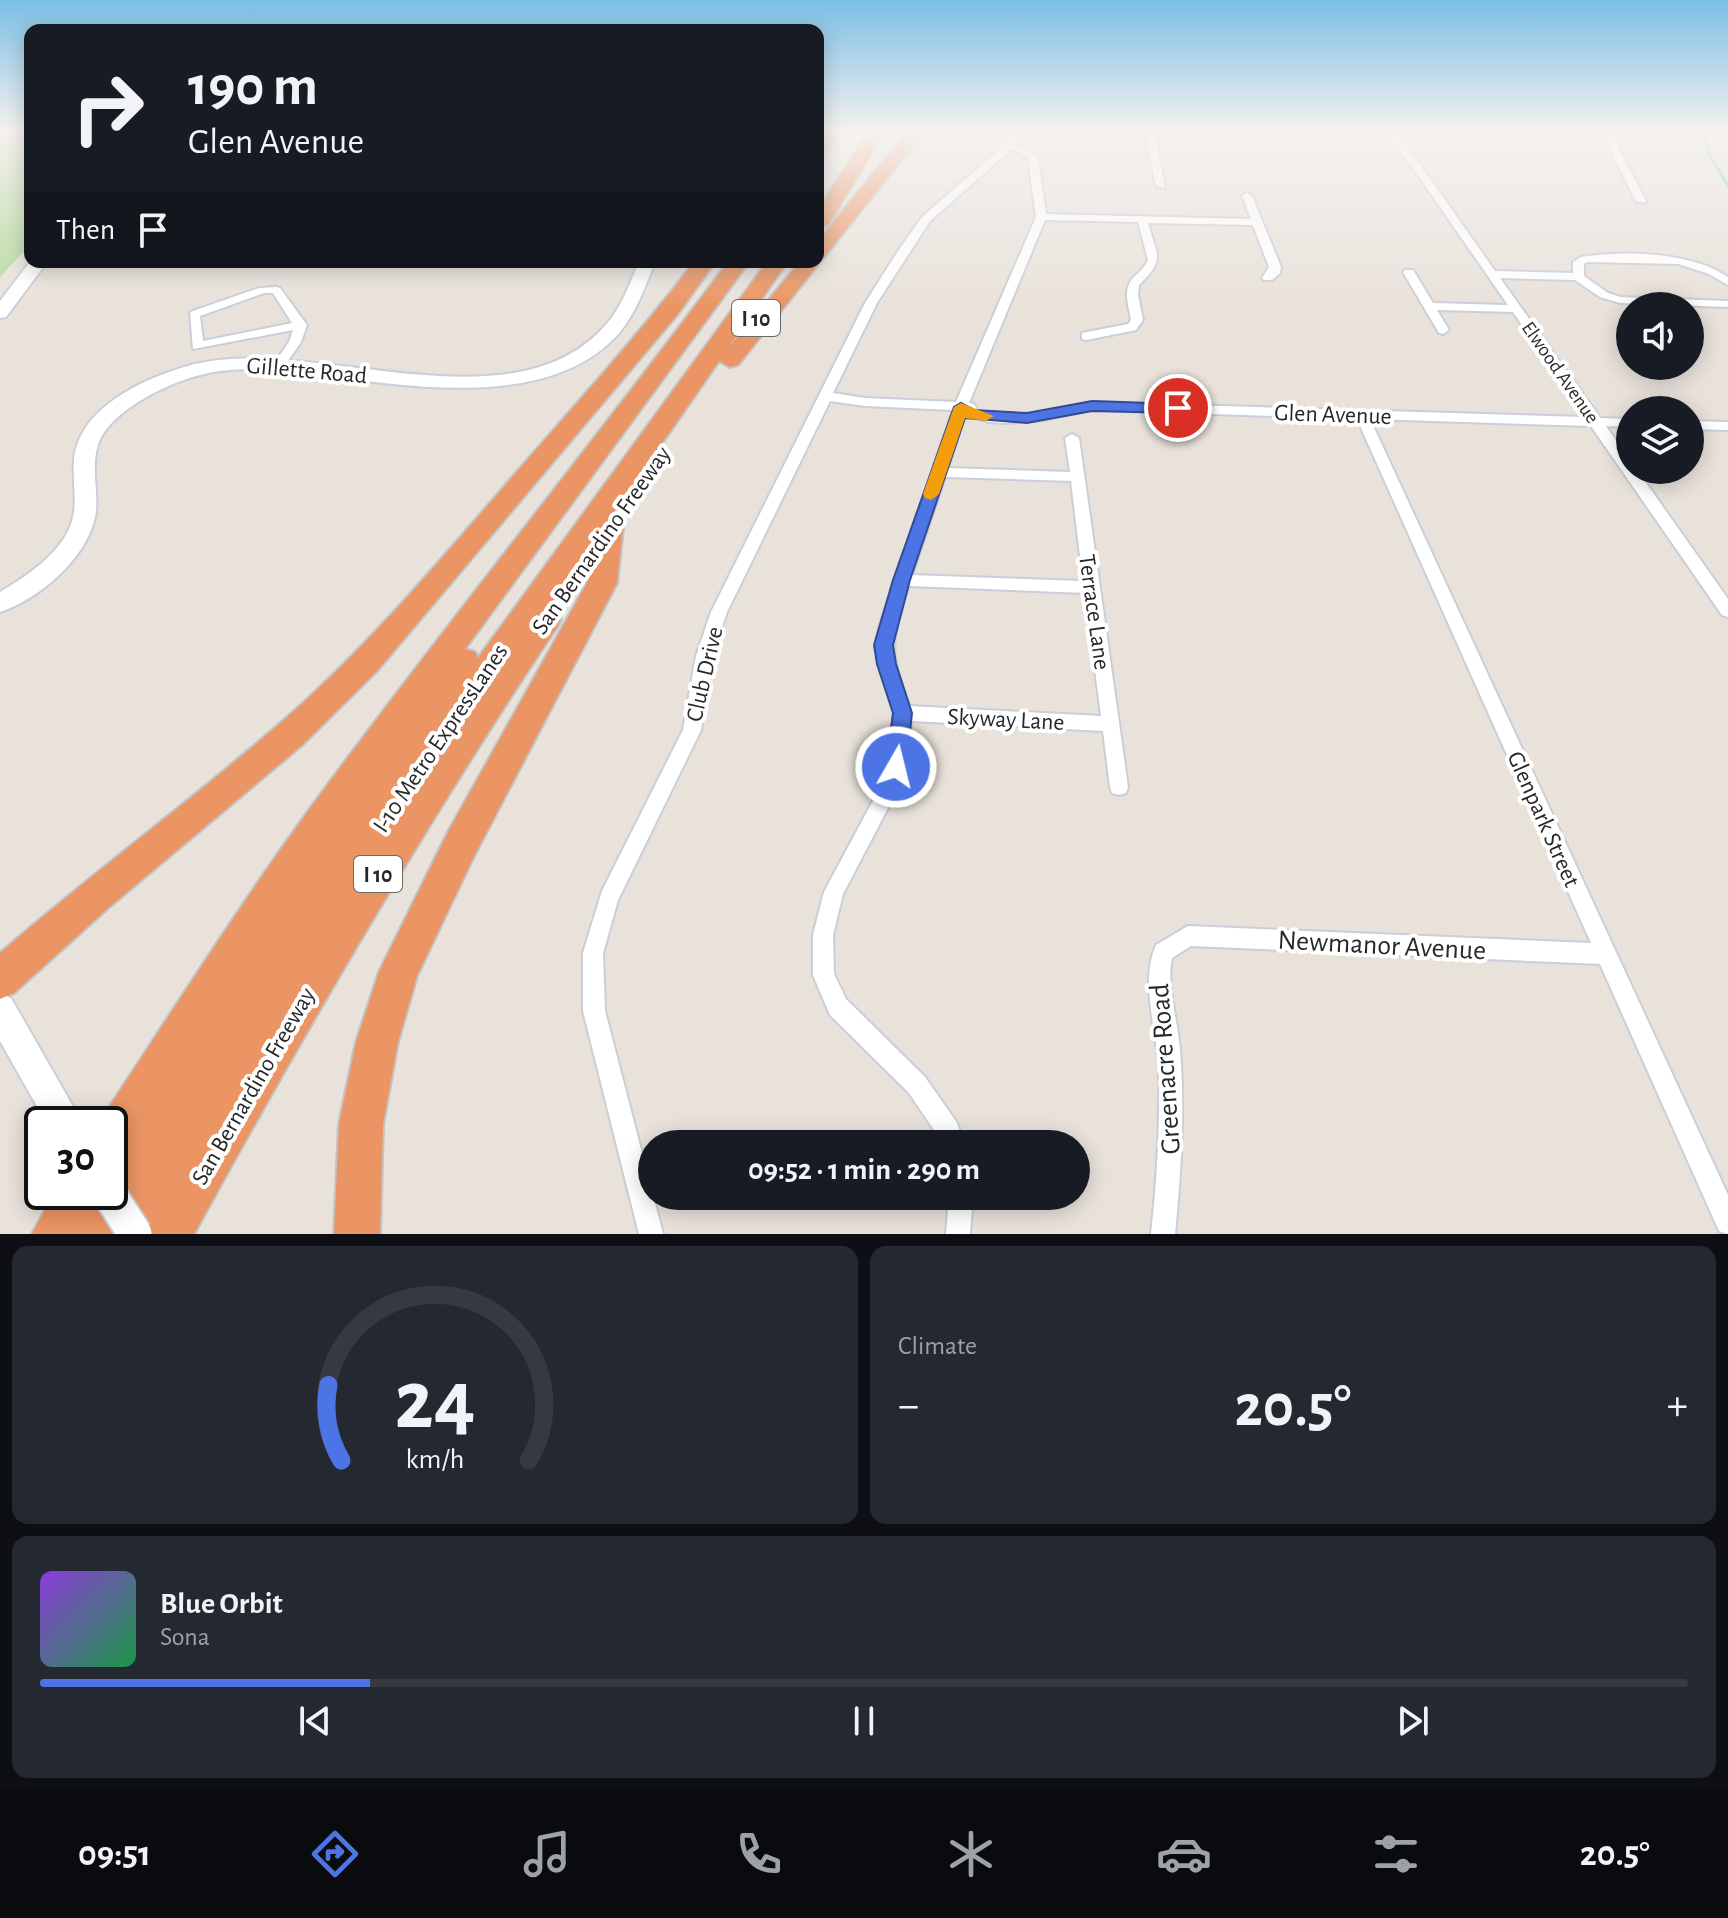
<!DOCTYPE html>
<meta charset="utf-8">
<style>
:root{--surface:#171b24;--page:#242831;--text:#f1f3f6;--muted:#9ea1a6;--line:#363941;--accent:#4d74e4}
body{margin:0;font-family:"Alegreya Sans",sans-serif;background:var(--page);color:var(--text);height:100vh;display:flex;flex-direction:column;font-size:30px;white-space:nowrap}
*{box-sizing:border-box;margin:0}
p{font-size:26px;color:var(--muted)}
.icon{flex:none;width:44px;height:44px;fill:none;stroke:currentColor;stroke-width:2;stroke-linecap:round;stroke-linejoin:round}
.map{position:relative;height:1234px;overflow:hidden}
.panel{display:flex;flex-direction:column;gap:12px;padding:12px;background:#0d0f14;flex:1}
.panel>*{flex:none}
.banner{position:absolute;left:24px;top:24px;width:800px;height:244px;border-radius:16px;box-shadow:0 4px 20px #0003;background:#171b24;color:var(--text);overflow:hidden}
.controls{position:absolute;left:1616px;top:292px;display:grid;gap:16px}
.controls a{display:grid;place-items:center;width:88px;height:88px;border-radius:50%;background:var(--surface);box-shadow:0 4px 20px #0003;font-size:40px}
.speed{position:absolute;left:24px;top:1106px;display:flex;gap:16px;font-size:40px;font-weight:700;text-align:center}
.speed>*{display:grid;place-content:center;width:104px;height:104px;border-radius:50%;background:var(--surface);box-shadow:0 4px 20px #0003;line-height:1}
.speed .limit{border:4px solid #111;border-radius:12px;background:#fff;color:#111}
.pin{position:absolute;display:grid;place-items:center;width:68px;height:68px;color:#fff;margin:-34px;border:4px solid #fff;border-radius:50%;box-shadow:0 2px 8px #0007}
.me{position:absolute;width:88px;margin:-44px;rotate:8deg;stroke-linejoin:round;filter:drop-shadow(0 0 6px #0008)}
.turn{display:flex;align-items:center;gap:28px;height:168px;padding:0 32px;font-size:36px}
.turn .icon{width:104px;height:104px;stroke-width:2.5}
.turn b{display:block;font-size:56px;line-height:68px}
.then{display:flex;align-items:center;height:76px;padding:0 32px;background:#0003;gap:16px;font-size:30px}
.big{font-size:60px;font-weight:700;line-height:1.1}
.panel .tile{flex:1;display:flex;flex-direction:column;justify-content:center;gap:12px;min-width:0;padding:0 28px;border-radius:16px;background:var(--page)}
.panel .dial{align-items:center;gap:0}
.dial svg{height:208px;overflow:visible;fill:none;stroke:var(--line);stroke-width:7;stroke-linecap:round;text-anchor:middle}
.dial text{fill:var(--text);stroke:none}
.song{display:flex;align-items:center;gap:24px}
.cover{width:96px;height:96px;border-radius:12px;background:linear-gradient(135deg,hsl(270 70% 55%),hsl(140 70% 35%))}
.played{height:8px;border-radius:4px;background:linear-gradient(90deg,var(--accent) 20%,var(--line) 20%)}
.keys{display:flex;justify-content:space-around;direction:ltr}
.heat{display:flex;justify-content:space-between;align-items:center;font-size:44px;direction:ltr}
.panel .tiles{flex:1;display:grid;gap:12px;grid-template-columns:1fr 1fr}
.tile:last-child{grid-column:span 2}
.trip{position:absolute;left:638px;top:1130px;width:452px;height:80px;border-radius:40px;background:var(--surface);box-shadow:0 4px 20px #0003;font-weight:700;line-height:80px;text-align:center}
.dock{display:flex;height:128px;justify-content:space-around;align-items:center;background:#090b0e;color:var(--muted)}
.dock .icon{width:56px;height:56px}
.dock .active{color:var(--accent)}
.dock b{font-size:36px;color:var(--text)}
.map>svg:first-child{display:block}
.green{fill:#b6d99e}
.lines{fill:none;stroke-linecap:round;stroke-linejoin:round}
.stream{stroke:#7acce0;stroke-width:3}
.street-casing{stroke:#caced8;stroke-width:4}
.secondary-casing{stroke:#caced8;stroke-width:4}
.highway-casing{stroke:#c3c3c3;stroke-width:4}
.street{fill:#fff;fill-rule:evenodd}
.secondary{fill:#fff;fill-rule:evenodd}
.highway{fill:#eb9564;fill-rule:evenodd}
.secondary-bridge-casing{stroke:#caced8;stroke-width:37;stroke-linecap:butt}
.secondary-bridge{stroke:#fff;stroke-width:33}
.route{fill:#4d74e4;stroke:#324b94;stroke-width:2}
.slow{fill:#f59e0b}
.labels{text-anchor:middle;stroke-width:8;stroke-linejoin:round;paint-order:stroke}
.far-street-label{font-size:20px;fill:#282828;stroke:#fff}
.shield{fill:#fff;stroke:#686868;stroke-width:2}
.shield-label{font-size:22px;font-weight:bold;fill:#282828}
.street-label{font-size:24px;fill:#282828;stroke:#fff}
.near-street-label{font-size:28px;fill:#282828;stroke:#fff}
</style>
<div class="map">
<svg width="1728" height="1234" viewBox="0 0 1728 1234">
<rect width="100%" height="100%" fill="#e9e2db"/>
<!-- green -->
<polygon class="green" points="0,133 30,133 30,245 0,277"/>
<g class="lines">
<!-- stream -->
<polyline class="stream" points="1702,133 1710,156 1728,186"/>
<defs>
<g id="street">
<path d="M 1018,133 L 1028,133 L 1017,144 L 1038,157 L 1046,214 L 1251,219 L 1242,196 L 1247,193 L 1252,196 L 1281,267 L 1280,273 L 1272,280 L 1264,280 L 1262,278 L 1269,267 L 1253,225 L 1148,223 C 1157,256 1166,259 1139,285 L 1138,295 L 1143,320 L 1136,330 L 1086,340 L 1082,339 L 1082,333 L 1128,324 L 1131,320 C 1128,303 1122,288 1135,276 C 1141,270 1145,267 1148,260 L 1138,222 L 1045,220 L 969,403 L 974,404 L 978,411 C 1015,420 1055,410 1092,402 L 1585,417 L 1513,312 L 1437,310 L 1449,330 L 1443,334 L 1439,333 L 1403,272 L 1405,270 L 1413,270 L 1433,303 L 1508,305 L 1392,138 L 1294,136 L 1290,133 L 1398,133 L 1495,271 L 1573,273 L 1573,262 L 1581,257 C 1624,250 1691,252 1728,277 L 1728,285 L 1709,274 L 1678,264 L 1587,262 L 1584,264 L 1584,276 L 1608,293 L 1621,297 L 1728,301 L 1728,307 L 1620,303 L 1600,297 L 1575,280 L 1500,278 L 1600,418 L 1630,419 L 1630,427 L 1606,426 L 1630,461 L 1630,470 L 1637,470 L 1728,599 L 1728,617 L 1722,615 L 1591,426 L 1370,419 L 1728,1195 L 1728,1234 L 1719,1231 L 1600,964 L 1191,946 L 1172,958 C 1166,989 1178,1019 1180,1050 C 1185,1111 1181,1173 1175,1234 L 1151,1234 C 1157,1181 1160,1127 1159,1073 C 1158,1032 1139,984 1156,945 L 1188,926 L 1591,943 L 1357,419 L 1092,410 L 1043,420 L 1006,423 L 989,422 L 965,415 L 948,468 L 1070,472 L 1065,438 L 1072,434 L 1079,438 L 1128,787 L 1126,793 L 1119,795 L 1112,793 L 1110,787 L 1103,731 L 911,721 L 909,752 L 901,783 L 843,894 L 833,935 L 834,974 L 846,999 L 925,1077 L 957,1123 L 964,1144 L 940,1144 L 938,1136 L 909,1093 L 830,1015 L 813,975 L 813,935 L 824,892 L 883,782 L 891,752 L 894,713 L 878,664 L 876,645 L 879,627 L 953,410 L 865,406 L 830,401 L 727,612 L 712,656 L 701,730 L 618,900 L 603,953 L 605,1011 L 663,1234 L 639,1234 L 583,1011 L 583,953 L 602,891 L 683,730 L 696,656 L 711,612 L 865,303 L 898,251 L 922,217 ZM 1012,149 L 1028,158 L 1036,217 L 956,402 L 865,398 L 833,393 L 877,303 L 930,221 ZM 945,477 L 1071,481 L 1083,581 L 912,575 ZM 909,586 L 1085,593 L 1101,716 L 909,706 C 889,649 890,644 909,586 Z"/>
<polygon points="1145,133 1155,133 1165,188 1156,186"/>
<polygon points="1563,133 1611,133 1646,201 1645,203 1636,201 1603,137 1567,136"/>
<path d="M 276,287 L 280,288 L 307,325 L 301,342 L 283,368 L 279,369 L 273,365 L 289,342 L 293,330 L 193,349 L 190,312 L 259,288 ZM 264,293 L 273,293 L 292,323 L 203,341 L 200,316 Z"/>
<polygon points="1690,421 1728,422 1728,430 1690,429"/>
<polygon points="949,1196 973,1196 970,1234 946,1234"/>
</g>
<g id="secondary">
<polygon points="30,262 47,262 6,317 0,318 0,301"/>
<path d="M 639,262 L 655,262 C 645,286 637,311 620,332 C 553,410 414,387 326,376 C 285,371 240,364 200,375 C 168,383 109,411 98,445 C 91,466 98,489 96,511 C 91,555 40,599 0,612 L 0,592 C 27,576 57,556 70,527 C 79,505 72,483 74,461 C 78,406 149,376 195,364 C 314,335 518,434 609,321 C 623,304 630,282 639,262 Z"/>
<polygon points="0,993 11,998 83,1124 47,1124 0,1041"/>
</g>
<g id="highway">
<polygon points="821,133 838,133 824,154 818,155 818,138"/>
<polygon points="867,133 884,133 828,225 818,231 818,210"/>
<path d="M 906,133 L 923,133 L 738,365 L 730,367 L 719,361 L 610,518 L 619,521 L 623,528 L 617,583 L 474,856 L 417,976 L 398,1042 L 383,1124 L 380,1234 L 334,1234 L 339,1124 L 356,1042 L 379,972 L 448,832 L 587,583 L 593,542 L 548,608 L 557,611 L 561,619 L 557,627 C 426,823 307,1027 194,1234 L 32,1234 L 55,1192 L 110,1192 L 110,1124 L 98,1124 C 170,1015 240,904 317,799 C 451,617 594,443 728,262 L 749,262 L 465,649 L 475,652 L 478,658 L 767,262 L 787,262 L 728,348 L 800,262 L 818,262 L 818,241 Z"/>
<path d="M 694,262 L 715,262 L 677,315 L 377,671 L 301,746 L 107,909 L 14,993 L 0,999 L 0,953 C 90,875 187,804 277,726 C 364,651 439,562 514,475 C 575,405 638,336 694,262 Z"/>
</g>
</defs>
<!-- street casing -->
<use href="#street" class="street-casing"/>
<!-- secondary casing -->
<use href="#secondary" class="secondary-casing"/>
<!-- highway casing -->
<use href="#highway" class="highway-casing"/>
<!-- street -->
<use href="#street" class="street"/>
<!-- secondary -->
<use href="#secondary" class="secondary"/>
<!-- highway -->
<use href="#highway" class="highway"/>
<defs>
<polyline id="secondary-bridge" points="108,1192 135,1234"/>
</defs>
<!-- secondary-bridge casing -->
<use href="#secondary-bridge" class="secondary-bridge-casing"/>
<!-- secondary-bridge -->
<use href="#secondary-bridge" class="secondary-bridge"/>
</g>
<!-- sky -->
<linearGradient id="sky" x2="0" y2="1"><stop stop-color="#7cbee5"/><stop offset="0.43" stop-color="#f5f2ef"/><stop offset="1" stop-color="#f5f2ef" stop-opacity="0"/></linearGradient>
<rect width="1728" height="306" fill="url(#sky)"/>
<!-- route -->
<polygon class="route" points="1092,401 1178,404 1185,408 1178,413 1092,411 1027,423 965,418 910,580 893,645 896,664 912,713 906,767 903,774 896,776 889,774 886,767 893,713 877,664 874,645 893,580 954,407 961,403 974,410 1027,413"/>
<!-- slow -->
<polygon class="slow" points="961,403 994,416 986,421 965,418 939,494 931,500 925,498 923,494 954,407"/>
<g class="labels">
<!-- far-street labels -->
<g class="far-street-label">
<text transform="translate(1561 372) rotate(55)" y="7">Elwood Avenue</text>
</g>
<!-- shield labels -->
<g class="shield">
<rect x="732" y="300" width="48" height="36" rx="6"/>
<rect x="354" y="856" width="48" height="36" rx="6"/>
</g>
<g class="shield-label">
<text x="756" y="326">I 10</text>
<text x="378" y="882">I 10</text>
</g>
<!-- street labels -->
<g class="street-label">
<text transform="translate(307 370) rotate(5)" y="8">Gillette Road</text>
<text transform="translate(1333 414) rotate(2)" y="8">Glen Avenue</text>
<text transform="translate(601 540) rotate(-55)" y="8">San Bernardino Freeway</text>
<text transform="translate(1095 612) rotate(82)" y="8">Terrace Lane</text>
<text transform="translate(704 674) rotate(-77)" y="8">Club Drive</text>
<text transform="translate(1006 719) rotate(3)" y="8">Skyway Lane</text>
<text transform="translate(440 738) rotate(-56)" y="8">I-10 Metro ExpressLanes</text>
<text transform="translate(1544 819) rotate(66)" y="8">Glenpark Street</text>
<text transform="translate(253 1086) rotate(-60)" y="8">San Bernardino Freeway</text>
</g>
<!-- near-street labels -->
<g class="near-street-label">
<text transform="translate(1382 944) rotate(3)" y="10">Newmanor Avenue</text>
<text transform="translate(1164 1069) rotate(-94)" y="10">Greenacre Road</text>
</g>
</g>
</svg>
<div class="controls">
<a><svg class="icon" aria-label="sound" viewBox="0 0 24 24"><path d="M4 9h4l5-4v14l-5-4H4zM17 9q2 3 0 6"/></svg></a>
<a><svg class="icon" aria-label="layers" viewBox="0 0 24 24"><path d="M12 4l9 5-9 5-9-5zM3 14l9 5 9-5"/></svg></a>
</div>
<div class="speed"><div class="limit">30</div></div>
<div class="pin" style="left:1178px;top:408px;background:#d93025"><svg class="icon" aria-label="arrive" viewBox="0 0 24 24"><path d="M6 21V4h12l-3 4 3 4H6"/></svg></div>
<svg class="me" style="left:896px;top:767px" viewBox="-20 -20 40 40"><circle r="17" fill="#4d74e4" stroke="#fff" stroke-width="3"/><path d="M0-11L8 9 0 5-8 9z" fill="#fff"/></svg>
<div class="trip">09:52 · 1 min · 290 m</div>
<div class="banner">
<div class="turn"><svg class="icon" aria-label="right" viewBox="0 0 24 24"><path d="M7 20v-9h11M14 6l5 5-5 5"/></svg><div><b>190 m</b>Glen Avenue</div></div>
<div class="then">Then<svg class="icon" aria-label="arrive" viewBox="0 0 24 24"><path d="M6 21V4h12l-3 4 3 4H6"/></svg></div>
</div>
</div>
<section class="panel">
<div class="tiles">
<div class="tile dial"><svg viewBox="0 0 100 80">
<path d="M14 69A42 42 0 1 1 86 69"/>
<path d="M14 69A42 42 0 0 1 9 40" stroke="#4d74e4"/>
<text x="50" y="56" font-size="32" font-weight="700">24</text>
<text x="50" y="72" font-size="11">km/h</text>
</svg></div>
<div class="tile"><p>Climate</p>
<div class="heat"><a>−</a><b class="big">20.5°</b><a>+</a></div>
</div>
<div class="tile">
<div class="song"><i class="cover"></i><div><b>Blue Orbit</b><p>Sona</p></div></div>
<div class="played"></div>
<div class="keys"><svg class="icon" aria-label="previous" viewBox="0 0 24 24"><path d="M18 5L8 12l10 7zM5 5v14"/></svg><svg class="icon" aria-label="pause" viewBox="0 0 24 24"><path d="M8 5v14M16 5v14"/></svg><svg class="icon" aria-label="next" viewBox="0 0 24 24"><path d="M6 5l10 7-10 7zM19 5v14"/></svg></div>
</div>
</div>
</section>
<nav class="dock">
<b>09:51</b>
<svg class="icon active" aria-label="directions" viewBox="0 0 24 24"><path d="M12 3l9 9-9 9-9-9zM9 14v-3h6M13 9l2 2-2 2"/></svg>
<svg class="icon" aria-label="music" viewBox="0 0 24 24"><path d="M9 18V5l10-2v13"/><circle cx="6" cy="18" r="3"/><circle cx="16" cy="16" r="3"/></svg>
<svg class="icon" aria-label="phone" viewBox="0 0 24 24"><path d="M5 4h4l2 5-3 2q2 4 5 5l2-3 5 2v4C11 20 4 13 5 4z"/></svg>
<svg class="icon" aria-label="climate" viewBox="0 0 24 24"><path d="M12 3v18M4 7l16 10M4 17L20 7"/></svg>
<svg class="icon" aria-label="car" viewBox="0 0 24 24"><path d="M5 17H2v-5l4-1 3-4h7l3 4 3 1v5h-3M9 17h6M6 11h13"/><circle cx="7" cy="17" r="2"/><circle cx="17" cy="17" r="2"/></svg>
<svg class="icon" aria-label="filters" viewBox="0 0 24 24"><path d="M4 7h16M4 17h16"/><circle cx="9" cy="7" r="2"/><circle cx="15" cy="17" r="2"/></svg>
<b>20.5°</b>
</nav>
